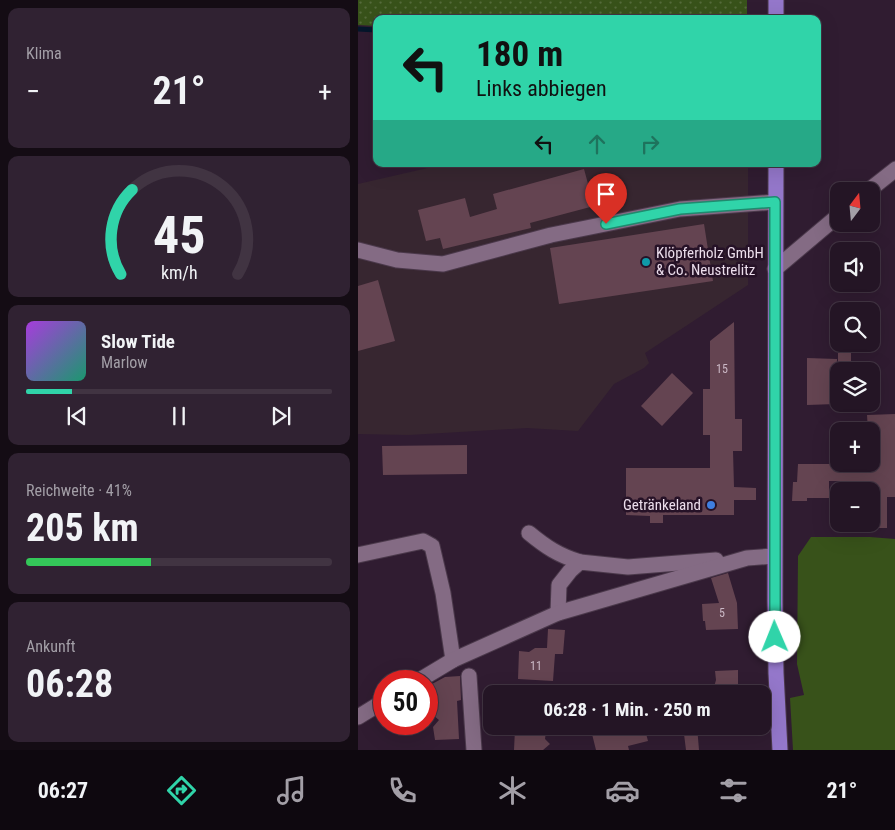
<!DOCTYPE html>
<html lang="de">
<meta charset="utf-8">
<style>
:root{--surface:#241525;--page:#302232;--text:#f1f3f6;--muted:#a39fa7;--line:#413442;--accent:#30d4a9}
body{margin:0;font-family:"Roboto Condensed",sans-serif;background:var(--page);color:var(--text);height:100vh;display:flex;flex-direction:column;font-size:19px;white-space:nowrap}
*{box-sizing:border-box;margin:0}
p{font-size:16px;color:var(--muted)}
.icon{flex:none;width:28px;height:28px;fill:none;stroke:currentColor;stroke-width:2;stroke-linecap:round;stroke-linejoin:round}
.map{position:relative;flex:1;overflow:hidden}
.drawer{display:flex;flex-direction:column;gap:8px;padding:8px;background:#140c14;width:358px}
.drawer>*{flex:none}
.banner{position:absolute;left:15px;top:15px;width:448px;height:152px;border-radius:10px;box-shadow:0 5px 20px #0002,0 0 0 1px var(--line);background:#30d4a9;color:#111;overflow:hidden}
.needle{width:32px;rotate:16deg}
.controls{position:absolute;left:472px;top:182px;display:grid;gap:10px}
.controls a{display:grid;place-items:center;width:50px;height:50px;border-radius:10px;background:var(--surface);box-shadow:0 5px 20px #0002,0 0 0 1px var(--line);font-size:25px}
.speed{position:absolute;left:15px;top:670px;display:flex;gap:10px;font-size:25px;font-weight:700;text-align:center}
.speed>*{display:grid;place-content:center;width:65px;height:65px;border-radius:50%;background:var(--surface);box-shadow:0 5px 20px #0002,0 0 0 1px var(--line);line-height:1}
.speed .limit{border:8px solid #d22;background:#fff;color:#111}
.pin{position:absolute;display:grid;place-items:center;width:42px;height:42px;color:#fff;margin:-51px -21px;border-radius:50% 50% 50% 0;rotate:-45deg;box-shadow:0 0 5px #0007}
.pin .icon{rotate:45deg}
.me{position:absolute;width:55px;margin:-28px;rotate:359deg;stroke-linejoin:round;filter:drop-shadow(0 0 4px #0008)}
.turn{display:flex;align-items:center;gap:18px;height:105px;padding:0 20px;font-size:22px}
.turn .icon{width:65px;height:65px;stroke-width:2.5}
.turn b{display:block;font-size:35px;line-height:42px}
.lanes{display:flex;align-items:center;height:48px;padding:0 20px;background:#0003;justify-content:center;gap:25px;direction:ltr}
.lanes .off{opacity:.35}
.big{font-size:38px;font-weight:700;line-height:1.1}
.drawer .tile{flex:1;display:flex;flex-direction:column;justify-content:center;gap:8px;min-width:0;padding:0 18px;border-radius:10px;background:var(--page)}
.drawer .dial{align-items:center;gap:0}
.dial svg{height:130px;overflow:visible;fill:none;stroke:var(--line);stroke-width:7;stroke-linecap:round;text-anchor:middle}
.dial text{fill:var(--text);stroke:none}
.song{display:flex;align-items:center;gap:15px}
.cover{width:60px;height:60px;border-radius:8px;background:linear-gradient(135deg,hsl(280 70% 55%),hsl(160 70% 35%))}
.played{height:5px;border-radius:2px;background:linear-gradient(90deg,var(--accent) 15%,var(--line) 15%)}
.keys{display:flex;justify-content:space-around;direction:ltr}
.heat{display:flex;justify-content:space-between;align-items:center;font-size:28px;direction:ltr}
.charge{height:8px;border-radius:4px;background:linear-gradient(90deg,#34c759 41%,var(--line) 0)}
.trip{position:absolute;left:125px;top:685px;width:288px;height:50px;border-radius:10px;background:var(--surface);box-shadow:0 5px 20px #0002,0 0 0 1px var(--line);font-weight:700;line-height:50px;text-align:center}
.menu{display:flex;height:80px;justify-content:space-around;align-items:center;background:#0e080f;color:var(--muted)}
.menu .icon{width:35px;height:35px}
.menu .selected{color:var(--accent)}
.menu b{font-size:22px;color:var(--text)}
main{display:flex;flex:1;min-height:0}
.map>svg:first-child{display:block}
.industrial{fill:#372630}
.grass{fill:#38521a}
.park{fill:url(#park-dots)}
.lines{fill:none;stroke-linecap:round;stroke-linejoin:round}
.stream{stroke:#04162b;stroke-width:5}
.building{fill:#644451}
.minor-casing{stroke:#4b394b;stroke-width:17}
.major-casing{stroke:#4b394b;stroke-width:17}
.minor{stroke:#846b84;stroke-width:15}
.major{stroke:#9477ca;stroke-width:15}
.route-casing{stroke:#1f8a6e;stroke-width:12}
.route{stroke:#30d4a9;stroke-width:9}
.culture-dot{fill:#0f9aa8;stroke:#261227;stroke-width:2}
.shop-dot{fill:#3f7fe0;stroke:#261227;stroke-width:2}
.labels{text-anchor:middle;stroke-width:5;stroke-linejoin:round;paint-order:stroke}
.number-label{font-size:12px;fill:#cab8c5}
.poi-label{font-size:15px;fill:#ecdeec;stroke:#261227;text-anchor:start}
</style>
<main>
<section class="drawer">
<div class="tile"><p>Klima</p>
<div class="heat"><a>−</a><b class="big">21°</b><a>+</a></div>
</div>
<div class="tile dial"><svg viewBox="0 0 100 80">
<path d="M14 69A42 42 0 1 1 86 69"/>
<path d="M14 69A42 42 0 0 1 21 17" stroke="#30d4a9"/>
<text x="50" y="56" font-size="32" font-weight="700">45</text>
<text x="50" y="72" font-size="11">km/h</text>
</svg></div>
<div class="tile">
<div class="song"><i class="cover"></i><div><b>Slow Tide</b><p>Marlow</p></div></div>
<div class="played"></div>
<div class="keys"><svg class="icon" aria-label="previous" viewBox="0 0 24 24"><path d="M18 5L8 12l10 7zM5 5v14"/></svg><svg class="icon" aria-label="pause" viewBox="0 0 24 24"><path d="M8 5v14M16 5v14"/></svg><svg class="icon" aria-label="next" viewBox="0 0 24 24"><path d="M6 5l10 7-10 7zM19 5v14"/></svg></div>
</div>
<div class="tile"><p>Reichweite · 41%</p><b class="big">205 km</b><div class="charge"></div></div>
<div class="tile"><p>Ankunft</p><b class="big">06:28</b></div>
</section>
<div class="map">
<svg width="538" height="750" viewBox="0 0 538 750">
<defs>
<pattern id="park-dots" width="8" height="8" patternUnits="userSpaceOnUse" patternTransform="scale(1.25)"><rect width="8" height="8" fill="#38521a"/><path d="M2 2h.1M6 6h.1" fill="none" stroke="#556a3b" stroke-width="1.8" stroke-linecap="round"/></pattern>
</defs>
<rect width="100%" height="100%" fill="#301c31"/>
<!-- industrial -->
<polygon class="industrial" points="87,164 390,164 390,285 287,353 291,363 286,368 256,384 220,431 169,428 51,435 0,434 0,184"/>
<!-- grass -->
<polygon class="grass" points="453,537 512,537 537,539 537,750 435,750 432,698 446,695 439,664 440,556"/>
<!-- park -->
<polygon class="park" points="0,0 389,0 389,19 19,19 19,26 0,25"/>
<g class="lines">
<!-- stream -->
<polyline class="stream" points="0,29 19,30"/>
</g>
<!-- building -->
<g class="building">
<polygon points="226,169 236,206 172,223 173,228 85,249 82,238 68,241 60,210 107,198 112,217 139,209 135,194"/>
<polygon points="346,224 355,281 201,304 192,248"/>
<polygon points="20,280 37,341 0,351 0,286"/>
<polygon points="376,322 377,419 384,419 384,451 375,451 376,487 398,488 398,500 376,500 376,515 305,515 305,523 292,523 292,516 268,515 268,468 352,468 352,435 345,435 345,389 352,389 352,341"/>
<polygon points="480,353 493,353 493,370 480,369"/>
<polygon points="449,358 479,359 478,404 449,405"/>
<polygon points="314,373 335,393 304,426 283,406"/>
<polygon points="538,414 538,497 529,497 529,528 514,528 514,491 509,491 509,481 471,481 471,498 449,498 449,501 434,501 435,482 439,482 440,464 514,464 514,431 510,431 509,415"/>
<polygon points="109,445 109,474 25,475 24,446"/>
<polygon points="370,573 379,603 380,629 348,630 347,621 345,621 344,604 361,603 353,578"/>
<polygon points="190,629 207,630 205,654 197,654 195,681 160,679 161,651 171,652 177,648 189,648"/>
<polygon points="380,670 380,694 354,694 358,680 357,671"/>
<polygon points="102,676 103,700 99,701 101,739 77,740 75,727 81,720 75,715 74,684 87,677"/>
<polygon points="263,726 286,726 290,741 270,746 271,750 238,750 234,734"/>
<polygon points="325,726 339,726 341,750 328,750"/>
<polygon points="157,729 188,731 187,739 192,744 185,750 156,750"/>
</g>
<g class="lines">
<defs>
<g id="minor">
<polyline points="510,191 538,169"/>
<polyline points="0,250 39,260 85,264 193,235 322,209 417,202"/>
<polyline points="417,269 481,215"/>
<path d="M 171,533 C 188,547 200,555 222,562"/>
<polyline points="0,555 65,541 74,546 85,593 95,660"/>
<polyline points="200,613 201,585 212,571 222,562 270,567 358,560"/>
<polyline points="111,676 116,750"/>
<polyline points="60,681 95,660 200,613 389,558 416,556"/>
<polyline points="0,717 26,701"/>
</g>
<g id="major">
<polyline points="418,19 418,0"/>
<polyline points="418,164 417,601 418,673 422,750"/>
</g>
</defs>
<!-- minor casing -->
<use href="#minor" class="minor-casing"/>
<!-- major casing -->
<use href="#major" class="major-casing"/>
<!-- minor -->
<use href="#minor" class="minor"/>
<!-- major -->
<use href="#major" class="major"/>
</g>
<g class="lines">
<defs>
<polyline id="route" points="248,224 322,209 417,202 417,637"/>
</defs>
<!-- route casing -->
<use href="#route" class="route-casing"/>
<!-- route -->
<use href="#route" class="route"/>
</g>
<!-- markers -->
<circle class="culture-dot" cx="288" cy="262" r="5"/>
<circle class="shop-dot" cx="353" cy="505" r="5"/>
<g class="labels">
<!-- number labels -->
<g class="number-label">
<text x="364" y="373">15</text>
<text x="364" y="617">5</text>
<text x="178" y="670">11</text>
</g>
<!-- poi labels -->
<g class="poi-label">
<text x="298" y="258">Klöpferholz GmbH<tspan x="298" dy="17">&amp; Co. Neustrelitz</tspan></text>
<text x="343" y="510" text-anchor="end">Getränkeland</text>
</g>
</g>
</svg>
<div class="controls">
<a><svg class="needle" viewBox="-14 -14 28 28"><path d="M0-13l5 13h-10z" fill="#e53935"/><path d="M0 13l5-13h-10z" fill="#a39fa7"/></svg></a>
<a><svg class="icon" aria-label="sound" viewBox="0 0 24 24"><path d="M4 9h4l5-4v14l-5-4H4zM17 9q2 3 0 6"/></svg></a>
<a><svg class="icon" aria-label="search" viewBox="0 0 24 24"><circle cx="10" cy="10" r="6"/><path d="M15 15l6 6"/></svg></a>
<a><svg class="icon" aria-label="layers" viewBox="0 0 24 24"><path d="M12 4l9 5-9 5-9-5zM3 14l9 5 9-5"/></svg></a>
<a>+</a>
<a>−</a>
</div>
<div class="speed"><div class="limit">50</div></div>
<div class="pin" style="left:248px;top:224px;background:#d93025"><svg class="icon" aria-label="arrive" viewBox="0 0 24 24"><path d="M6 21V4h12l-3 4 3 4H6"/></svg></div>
<svg class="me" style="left:417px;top:637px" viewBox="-20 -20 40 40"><circle r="19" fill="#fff"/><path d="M0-13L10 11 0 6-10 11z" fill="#30d4a9"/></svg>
<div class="trip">06:28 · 1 Min. · 250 m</div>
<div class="banner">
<div class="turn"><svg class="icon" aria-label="left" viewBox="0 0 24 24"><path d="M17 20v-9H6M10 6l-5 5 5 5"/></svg><div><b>180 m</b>Links abbiegen</div></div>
<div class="lanes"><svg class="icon" aria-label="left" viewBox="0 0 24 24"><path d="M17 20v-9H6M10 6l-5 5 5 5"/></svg><svg class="icon off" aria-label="ahead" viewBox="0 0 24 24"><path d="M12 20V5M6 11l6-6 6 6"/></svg><svg class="icon off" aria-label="right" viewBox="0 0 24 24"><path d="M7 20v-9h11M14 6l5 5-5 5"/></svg></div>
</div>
</div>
</main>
<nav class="menu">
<b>06:27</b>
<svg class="icon selected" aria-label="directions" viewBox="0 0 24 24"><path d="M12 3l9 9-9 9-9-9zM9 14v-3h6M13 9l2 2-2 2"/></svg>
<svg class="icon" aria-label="music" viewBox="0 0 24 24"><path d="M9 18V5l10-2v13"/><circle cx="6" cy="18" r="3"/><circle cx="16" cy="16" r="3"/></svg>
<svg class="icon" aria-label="phone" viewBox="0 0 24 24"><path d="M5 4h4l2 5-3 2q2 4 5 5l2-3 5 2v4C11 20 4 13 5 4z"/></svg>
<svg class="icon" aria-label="climate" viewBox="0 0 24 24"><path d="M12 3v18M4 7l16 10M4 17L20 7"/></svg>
<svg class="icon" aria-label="car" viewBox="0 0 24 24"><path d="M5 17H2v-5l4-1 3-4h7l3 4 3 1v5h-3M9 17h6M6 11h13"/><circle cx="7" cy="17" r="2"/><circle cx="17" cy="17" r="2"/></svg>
<svg class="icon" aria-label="filters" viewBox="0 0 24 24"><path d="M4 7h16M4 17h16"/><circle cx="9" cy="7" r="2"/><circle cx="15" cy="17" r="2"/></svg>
<b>21°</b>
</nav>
